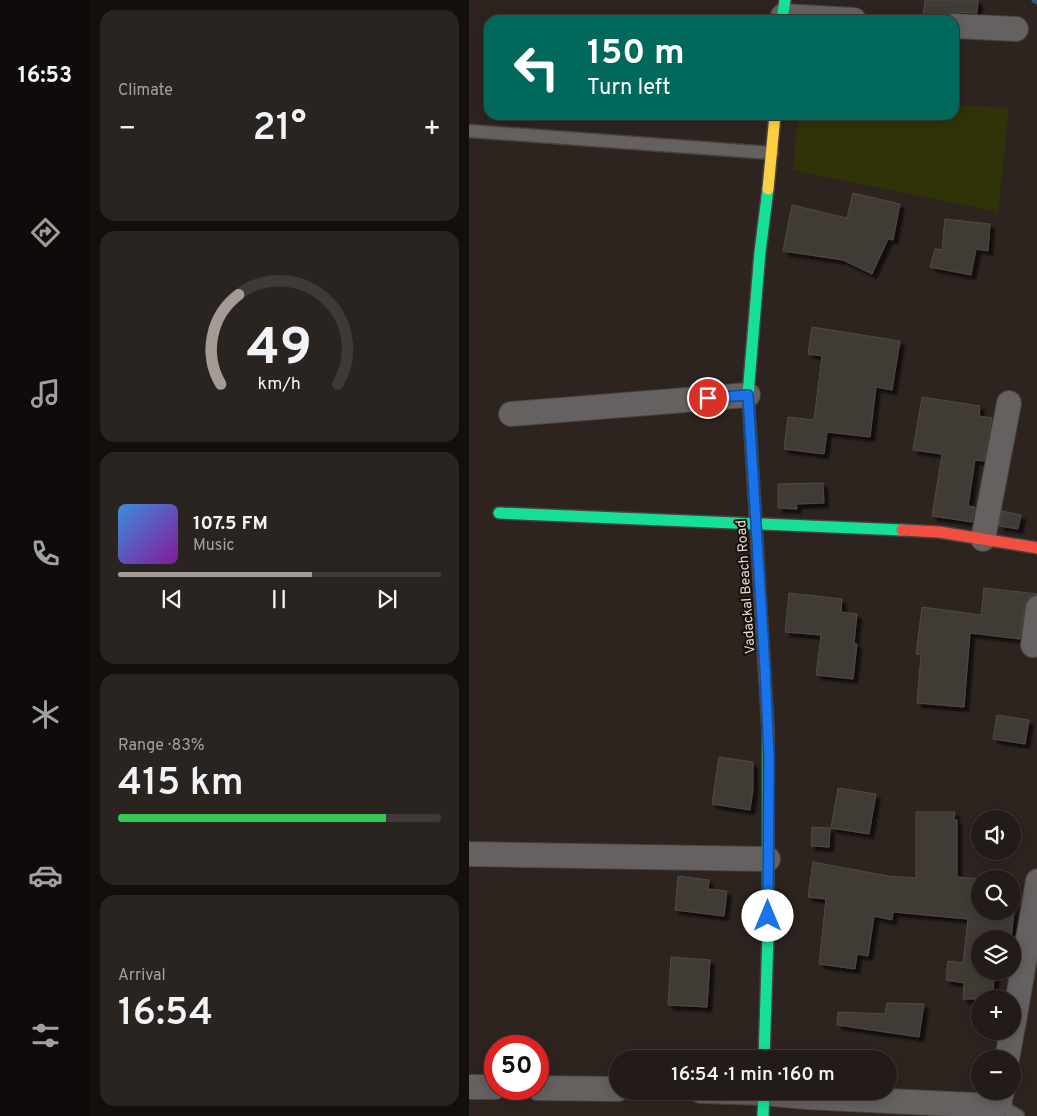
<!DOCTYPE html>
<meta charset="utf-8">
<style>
:root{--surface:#221b18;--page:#2a2421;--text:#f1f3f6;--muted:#a2a1a2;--line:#3f3937;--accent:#a59b96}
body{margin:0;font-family:Overpass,sans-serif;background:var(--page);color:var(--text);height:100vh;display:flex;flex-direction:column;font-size:19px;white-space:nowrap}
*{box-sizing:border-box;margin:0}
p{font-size:16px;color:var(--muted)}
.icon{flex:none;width:28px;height:28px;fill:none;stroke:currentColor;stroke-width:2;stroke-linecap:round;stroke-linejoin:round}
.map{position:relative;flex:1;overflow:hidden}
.panel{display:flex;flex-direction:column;gap:10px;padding:10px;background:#130f0d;width:379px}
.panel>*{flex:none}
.top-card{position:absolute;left:15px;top:15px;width:475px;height:105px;border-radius:15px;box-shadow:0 2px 12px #0003,0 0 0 1px var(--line);background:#00695c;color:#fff;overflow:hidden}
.controls{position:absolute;left:502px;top:810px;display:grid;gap:10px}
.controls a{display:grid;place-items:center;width:50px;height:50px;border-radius:50%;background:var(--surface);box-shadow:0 2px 12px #0003,0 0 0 1px var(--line);font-size:25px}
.speed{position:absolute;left:15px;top:1035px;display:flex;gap:10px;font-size:25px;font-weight:700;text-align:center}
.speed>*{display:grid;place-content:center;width:65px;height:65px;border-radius:50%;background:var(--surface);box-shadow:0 2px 12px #0003,0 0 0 1px var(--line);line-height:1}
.speed .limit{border:8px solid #d22;background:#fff;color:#111}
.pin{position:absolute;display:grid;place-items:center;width:42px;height:42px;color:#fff;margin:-21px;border:2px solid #fff;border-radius:50%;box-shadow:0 1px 5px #0007}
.me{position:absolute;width:55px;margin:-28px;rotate:0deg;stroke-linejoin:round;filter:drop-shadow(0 0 4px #0008)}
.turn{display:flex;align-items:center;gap:18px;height:105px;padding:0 20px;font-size:22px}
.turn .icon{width:65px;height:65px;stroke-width:2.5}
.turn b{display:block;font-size:35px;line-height:42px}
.big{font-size:38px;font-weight:600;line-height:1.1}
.panel .widget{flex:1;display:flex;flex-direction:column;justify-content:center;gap:8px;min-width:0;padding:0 18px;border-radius:15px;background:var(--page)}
.panel .dial{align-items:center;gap:0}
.dial svg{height:130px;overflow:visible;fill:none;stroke:var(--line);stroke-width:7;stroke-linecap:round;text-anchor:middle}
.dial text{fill:var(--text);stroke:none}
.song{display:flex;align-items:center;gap:15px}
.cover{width:60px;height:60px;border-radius:8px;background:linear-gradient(135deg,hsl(210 70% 55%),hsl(290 70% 35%))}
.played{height:5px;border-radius:2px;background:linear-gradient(90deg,var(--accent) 60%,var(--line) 60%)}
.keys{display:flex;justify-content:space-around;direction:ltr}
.heat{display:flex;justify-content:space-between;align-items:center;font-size:28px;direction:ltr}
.charge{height:8px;border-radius:4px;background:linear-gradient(90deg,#34c759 83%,var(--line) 0)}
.trip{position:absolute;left:140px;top:1050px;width:288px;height:50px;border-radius:25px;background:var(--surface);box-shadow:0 2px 12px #0003,0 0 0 1px var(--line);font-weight:600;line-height:50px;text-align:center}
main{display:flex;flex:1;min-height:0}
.tab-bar{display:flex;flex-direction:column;width:90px;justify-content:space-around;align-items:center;background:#0e0b0a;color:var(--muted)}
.tab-bar .icon{width:35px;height:35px}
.tab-bar .current{color:var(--accent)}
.tab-bar b{font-size:22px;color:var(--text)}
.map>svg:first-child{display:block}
.green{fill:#2f3307}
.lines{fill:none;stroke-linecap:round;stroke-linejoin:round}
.stream{stroke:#375883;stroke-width:7}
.building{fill:#413a36;stroke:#514946;filter:url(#shadow)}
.lane-casing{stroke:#4a423e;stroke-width:15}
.street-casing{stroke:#4a423e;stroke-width:26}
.fast-casing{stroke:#4a423e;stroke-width:14}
.slow-casing{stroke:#4a423e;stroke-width:14}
.jam-casing{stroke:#4a423e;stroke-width:14}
.lane{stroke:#656160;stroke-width:12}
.street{stroke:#656160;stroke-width:24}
.fast{stroke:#16e098;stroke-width:11}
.slow{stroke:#ffcf43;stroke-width:11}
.jam{stroke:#f24e42;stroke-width:11}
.route-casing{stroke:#114b97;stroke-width:12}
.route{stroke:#1a73e8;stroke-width:9}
.labels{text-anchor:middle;stroke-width:4;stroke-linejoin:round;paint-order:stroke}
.street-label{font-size:14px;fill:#e5dbd6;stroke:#150e0a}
</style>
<main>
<nav class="tab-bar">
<b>16:53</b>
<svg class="icon current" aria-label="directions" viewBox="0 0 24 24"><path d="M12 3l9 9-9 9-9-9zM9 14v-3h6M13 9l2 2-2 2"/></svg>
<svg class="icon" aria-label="music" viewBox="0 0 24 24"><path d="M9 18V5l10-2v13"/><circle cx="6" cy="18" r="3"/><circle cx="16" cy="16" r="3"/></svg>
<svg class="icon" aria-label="phone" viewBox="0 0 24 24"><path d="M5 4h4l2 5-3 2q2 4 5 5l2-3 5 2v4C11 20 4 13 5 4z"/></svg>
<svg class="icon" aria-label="climate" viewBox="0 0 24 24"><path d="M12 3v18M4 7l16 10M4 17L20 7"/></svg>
<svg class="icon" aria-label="car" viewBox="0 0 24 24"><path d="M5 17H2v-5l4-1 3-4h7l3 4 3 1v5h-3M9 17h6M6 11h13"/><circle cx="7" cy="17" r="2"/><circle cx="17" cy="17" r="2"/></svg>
<svg class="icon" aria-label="filters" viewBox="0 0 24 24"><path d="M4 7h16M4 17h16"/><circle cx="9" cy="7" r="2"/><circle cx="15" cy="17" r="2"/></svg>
</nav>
<section class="panel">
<div class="widget"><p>Climate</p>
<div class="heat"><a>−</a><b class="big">21°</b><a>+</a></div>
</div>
<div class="widget dial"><svg viewBox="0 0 100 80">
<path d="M14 69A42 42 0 1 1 86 69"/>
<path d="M14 69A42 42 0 0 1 25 14" stroke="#a59b96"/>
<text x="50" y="56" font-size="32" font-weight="700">49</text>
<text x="50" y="72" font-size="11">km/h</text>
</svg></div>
<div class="widget">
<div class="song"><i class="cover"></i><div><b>107.5 FM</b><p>Music</p></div></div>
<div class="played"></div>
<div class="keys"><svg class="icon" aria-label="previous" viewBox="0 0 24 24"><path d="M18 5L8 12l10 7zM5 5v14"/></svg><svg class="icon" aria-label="pause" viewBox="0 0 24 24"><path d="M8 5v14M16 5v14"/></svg><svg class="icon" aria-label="next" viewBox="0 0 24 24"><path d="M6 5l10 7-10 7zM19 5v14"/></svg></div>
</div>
<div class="widget"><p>Range · 83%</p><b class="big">415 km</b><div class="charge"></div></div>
<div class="widget"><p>Arrival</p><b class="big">16:54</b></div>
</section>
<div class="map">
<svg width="569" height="1116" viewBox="0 0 569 1116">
<defs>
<filter id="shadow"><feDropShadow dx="4.5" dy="4.5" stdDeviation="1" flood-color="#0009"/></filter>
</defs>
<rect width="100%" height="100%" fill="#2d2420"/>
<!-- green -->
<polygon class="green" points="485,105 540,108 529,212 324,170 329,115 485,115"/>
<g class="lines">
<!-- stream -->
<polyline class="stream" points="566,0 569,1"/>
</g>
<!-- building -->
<g class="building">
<polygon points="456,0 509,0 508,13 485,12 478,14 473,19 454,17"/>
<polygon points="384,193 431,204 424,240 419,239 403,274 374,260 314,251 323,205 378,218"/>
<polygon points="476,219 521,224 519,251 507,249 502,275 461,267 466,249 473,250"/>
<polygon points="343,327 431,341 423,390 407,387 401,437 358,432 355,454 315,449 319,417 345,420 353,356 339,354"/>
<polygon points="453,397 511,406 510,416 523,418 515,461 506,460 499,506 506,507 503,522 463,516 473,454 444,450"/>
<polygon points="354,483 355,503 327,504 328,509 309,508 309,484"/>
<polygon points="533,511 552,515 549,529 530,526"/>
<polygon points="515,588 569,594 558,599 556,606 551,639 501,633 495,707 448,703 452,655 447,654 453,607 512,615"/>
<polygon points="320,593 373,599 372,612 388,614 385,644 388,644 384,679 347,675 352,635 316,632"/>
<polygon points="528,715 560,720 556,744 524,739"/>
<polygon points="250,757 284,762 284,790 281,810 243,804"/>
<polygon points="369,788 407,794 400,834 362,828"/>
<polygon points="447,812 486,812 485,820 488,820 488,877 511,879 511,911 544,911 544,883 548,884 542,939 511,939 511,971 526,971 523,999 494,999 495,983 477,980 479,961 494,963 499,919 424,912 423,920 405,916 399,956 388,954 386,969 350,964 357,899 339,897 344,862 419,876 447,878"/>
<polygon points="343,827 361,828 360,847 342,846"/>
<polygon points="209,876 240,880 239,889 258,891 255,916 206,910"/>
<polygon points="202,957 241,960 238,1007 199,1005"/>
<polygon points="418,1003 455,1004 450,1037 368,1025 369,1012 416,1014"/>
</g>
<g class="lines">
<defs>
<g id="lane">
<polyline points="0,131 303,153"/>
<polyline points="530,1105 549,1116"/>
</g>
<g id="street">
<polyline points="314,16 385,20"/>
<polyline points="485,26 547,29"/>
<polyline points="42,414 279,395"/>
<polyline points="514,539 540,403"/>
<polyline points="564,645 569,608"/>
<polyline points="0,854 299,859"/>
<polyline points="544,1027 569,881"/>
<polyline points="538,1059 543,1031"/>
<polyline points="0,1087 26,1087"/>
<polyline points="69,1088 149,1089"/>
<polyline points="232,1091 295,1093 337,1097 524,1106 530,1105 533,1091"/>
</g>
<g id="fast">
<polyline points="313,20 316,0"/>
<polyline points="30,513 433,530"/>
<polyline points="288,542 279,395 291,252 299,189"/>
<polyline points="295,1059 299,935 299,730"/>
<polyline points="294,1116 295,1091"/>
</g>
<polyline id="slow" points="299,189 306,115"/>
<g id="jam">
<polyline points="433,530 470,532 569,548"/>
<polyline points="288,542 299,730"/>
</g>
</defs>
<!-- lane casing -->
<use href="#lane" class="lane-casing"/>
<!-- street casing -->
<use href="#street" class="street-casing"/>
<!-- fast casing -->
<use href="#fast" class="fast-casing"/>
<!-- slow casing -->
<use href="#slow" class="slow-casing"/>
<!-- jam casing -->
<use href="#jam" class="jam-casing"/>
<!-- lane -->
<use href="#lane" class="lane"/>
<!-- street -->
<use href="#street" class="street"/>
<!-- fast -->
<use href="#fast" class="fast"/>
<!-- slow -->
<use href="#slow" class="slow"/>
<!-- jam -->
<use href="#jam" class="jam"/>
</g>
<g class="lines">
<defs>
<polyline id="route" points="239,398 279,395 296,669 300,756 299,916"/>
</defs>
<!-- route casing -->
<use href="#route" class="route-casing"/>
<!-- route -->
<use href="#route" class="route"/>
</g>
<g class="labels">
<!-- street labels -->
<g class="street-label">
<text transform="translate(276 587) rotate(-94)" y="5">Vadackal Beach Road</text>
</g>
</g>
</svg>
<div class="controls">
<a><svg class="icon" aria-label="sound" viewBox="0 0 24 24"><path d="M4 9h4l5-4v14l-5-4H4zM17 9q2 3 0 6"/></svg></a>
<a><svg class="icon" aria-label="search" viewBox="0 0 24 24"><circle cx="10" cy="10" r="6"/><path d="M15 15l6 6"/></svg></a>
<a><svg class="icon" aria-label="layers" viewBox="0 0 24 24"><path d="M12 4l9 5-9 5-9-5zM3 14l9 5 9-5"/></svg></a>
<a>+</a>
<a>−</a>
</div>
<div class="speed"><div class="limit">50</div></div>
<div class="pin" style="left:239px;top:398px;background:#d93025"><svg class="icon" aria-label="arrive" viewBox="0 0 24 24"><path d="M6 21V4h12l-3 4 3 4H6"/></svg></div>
<svg class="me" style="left:299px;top:916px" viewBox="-20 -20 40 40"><circle r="19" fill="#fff"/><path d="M0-13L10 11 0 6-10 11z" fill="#1a73e8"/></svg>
<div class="trip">16:54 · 1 min · 160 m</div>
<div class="top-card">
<div class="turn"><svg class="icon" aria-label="left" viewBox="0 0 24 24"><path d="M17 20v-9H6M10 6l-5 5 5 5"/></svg><div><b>150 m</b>Turn left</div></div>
</div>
</div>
</main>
